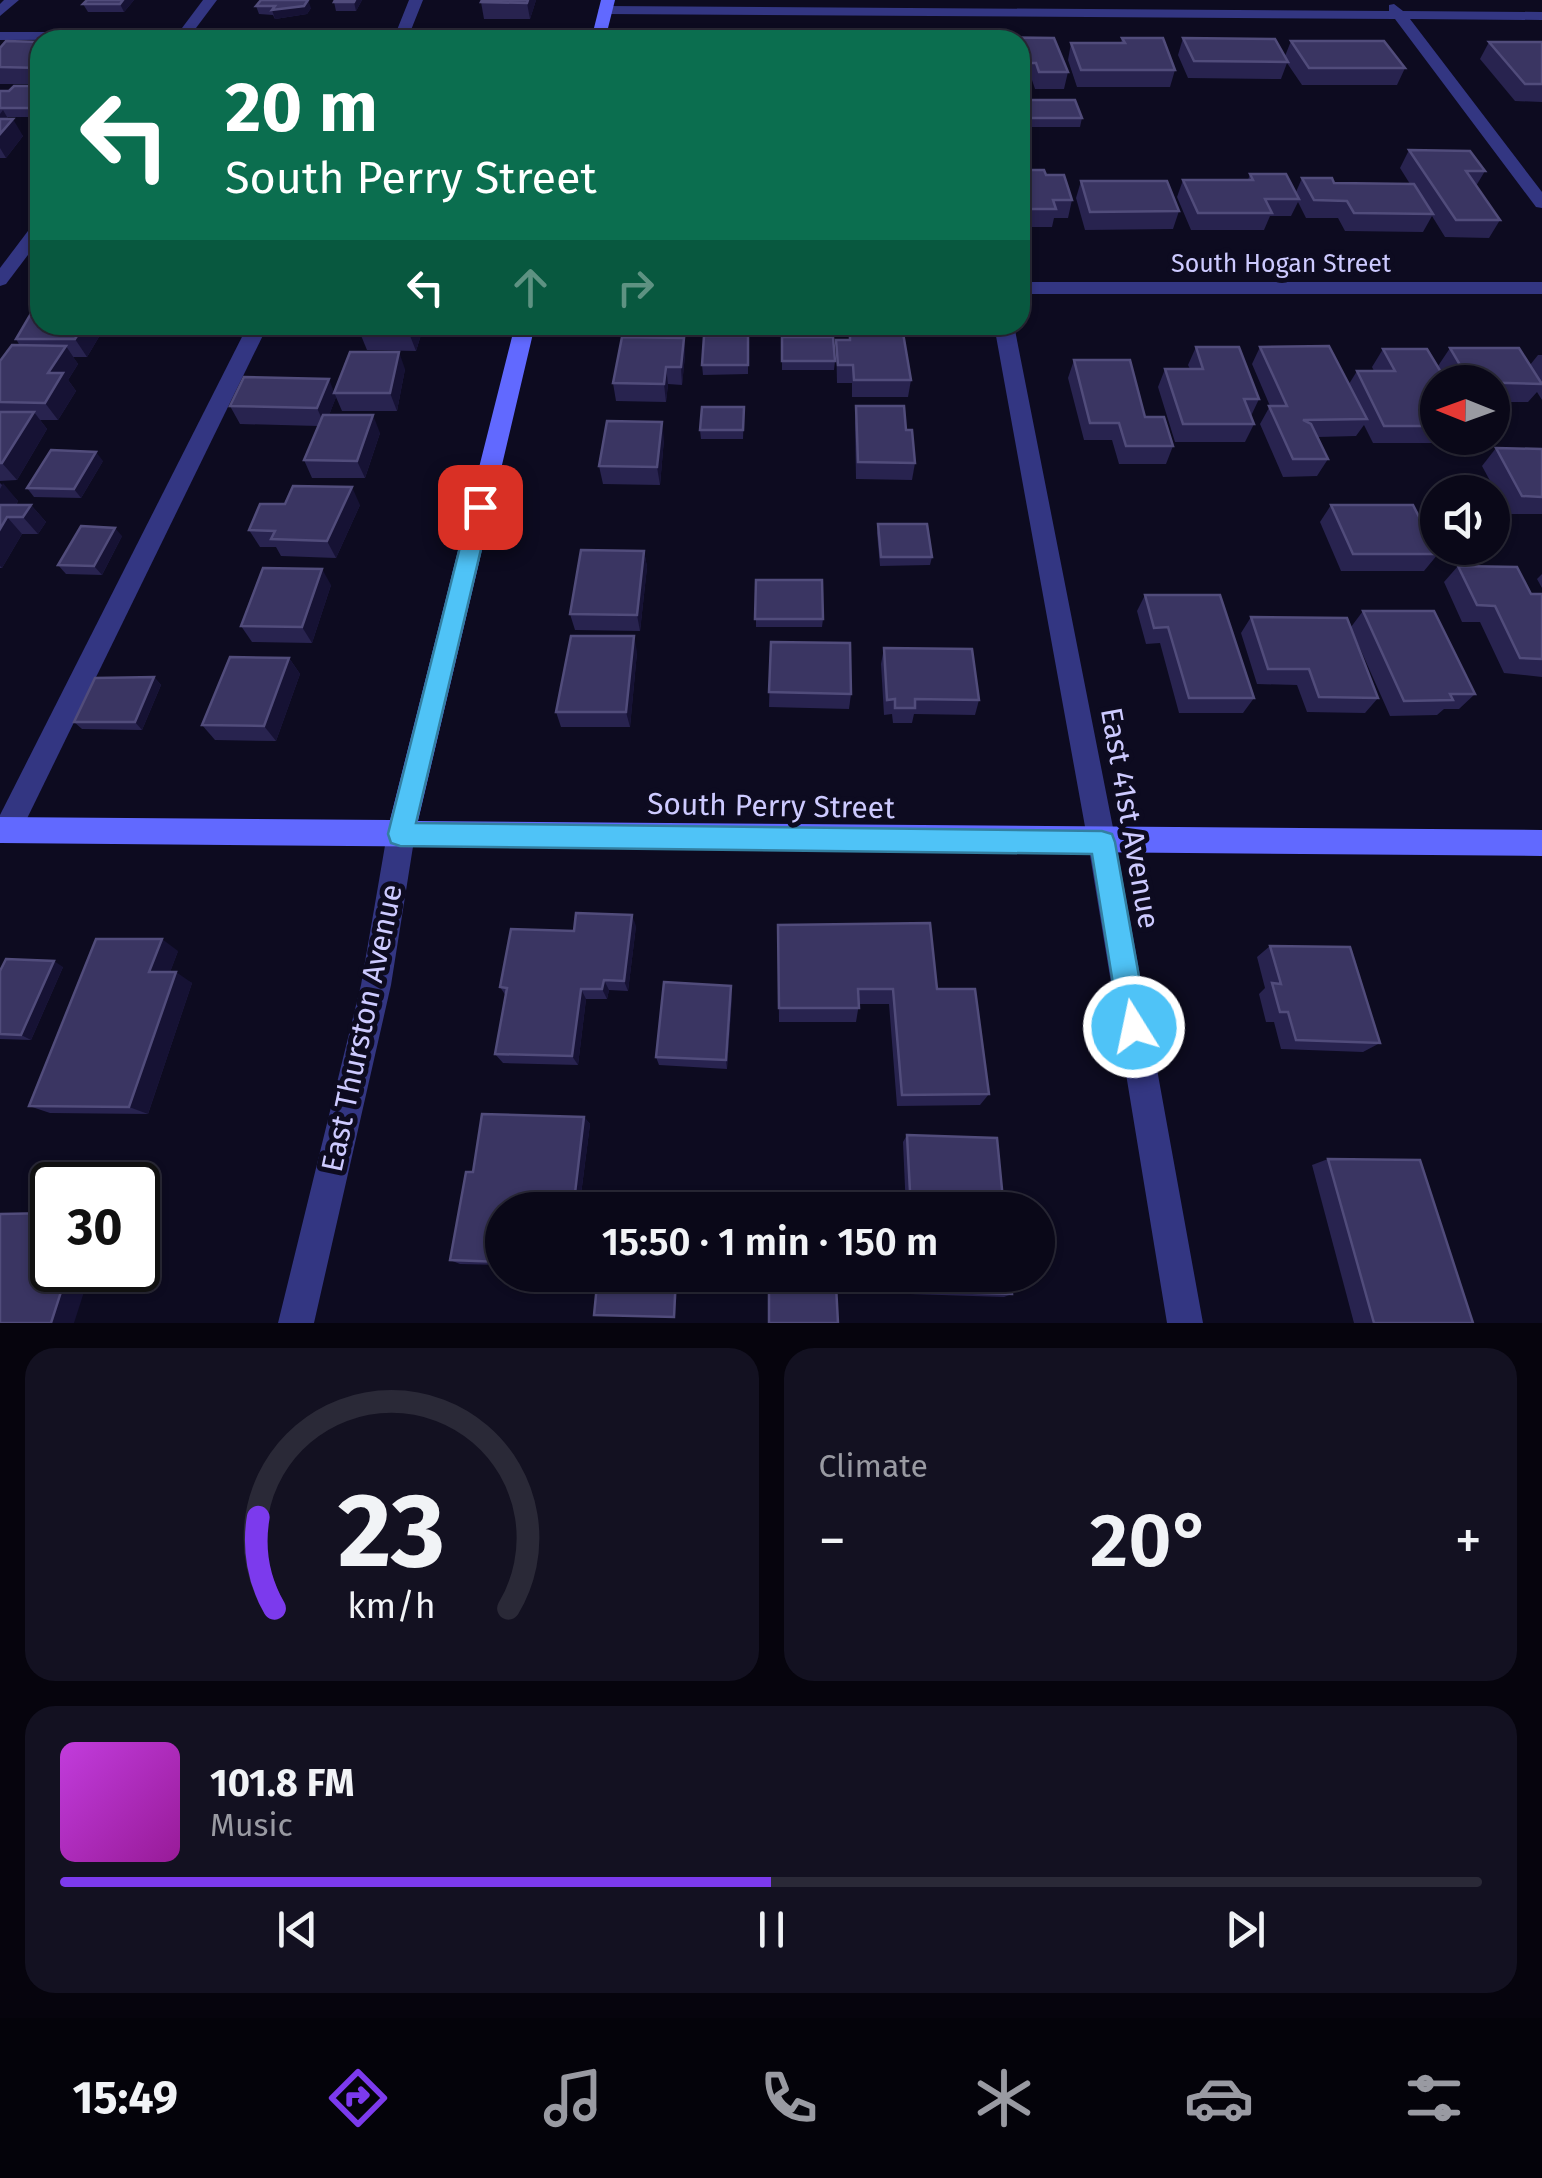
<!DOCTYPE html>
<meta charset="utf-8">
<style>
:root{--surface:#0a0818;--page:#131121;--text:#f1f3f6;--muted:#999aa2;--line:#2a2937;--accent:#7c3aed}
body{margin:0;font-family:"Fira Sans",sans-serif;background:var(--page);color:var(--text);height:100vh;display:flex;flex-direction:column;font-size:38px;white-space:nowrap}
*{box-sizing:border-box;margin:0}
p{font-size:32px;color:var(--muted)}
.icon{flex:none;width:55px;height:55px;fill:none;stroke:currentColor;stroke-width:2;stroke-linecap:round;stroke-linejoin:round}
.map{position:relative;height:1323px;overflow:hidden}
.side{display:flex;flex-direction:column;gap:25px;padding:25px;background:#06040d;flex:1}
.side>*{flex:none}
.banner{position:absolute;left:30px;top:30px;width:1000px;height:305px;border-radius:30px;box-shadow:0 2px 8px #0004,0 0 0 2px var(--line);background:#0b6e4f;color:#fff;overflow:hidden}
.needle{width:65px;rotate:271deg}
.buttons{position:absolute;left:1420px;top:365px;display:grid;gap:20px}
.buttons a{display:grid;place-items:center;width:90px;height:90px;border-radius:50%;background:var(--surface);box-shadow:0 2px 8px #0004,0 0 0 2px var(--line);font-size:50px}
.speed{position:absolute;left:30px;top:1162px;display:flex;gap:20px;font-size:50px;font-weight:700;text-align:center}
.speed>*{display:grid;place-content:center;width:130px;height:130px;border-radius:50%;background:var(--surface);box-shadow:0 2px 8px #0004,0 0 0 2px var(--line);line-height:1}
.speed .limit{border:5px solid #111;border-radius:15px;background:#fff;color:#111}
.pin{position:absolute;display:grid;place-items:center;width:85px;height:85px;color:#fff;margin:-42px;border-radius:20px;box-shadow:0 5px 15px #0006}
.me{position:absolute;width:110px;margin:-55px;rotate:350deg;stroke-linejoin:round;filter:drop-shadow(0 0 8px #0008)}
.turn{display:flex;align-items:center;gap:35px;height:210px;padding:0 30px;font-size:45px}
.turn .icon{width:130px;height:130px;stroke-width:2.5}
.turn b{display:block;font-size:70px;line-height:85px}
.lanes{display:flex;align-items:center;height:95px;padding:0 30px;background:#0003;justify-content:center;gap:50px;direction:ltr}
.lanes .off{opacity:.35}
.big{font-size:75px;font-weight:600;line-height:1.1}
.side .tile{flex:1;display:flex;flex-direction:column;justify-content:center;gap:15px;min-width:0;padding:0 35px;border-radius:30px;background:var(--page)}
.side .dial{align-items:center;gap:0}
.dial svg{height:260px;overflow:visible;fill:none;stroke:var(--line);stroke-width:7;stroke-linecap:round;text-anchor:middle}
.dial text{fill:var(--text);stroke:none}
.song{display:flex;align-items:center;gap:30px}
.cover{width:120px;height:120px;border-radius:15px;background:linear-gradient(135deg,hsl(290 70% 55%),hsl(300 70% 35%))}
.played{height:10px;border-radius:5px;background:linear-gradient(90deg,var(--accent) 50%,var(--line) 50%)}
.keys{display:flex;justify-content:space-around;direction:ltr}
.heat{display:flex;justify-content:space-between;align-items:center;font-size:55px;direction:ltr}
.side .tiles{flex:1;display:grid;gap:25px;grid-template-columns:1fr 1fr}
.tile:last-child{grid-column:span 2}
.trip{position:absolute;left:485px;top:1192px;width:570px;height:100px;border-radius:50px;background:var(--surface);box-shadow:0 2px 8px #0004,0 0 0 2px var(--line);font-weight:600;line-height:100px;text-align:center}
.dock{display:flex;height:160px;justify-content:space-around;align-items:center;background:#04030a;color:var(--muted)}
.dock .icon{width:70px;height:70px}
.dock .active{color:var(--accent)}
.dock b{font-size:45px;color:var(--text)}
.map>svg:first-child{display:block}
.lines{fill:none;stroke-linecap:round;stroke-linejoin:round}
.lane{fill:#333682;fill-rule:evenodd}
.street{fill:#333682;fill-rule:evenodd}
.secondary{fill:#6169ff;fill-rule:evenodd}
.wall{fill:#28234f}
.shaded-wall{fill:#161234}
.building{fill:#3a3562;stroke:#514c7b;stroke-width:2.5}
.route{fill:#4fc3f7;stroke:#337fa1;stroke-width:2.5}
.labels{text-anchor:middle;stroke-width:10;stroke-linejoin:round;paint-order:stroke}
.far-street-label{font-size:25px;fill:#cdcaff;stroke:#0d0b20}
.street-label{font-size:30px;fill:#cdcaff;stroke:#0d0b20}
</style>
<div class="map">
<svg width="1542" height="1323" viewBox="0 0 1542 1323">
<rect width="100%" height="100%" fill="#0d0b20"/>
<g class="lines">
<!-- lane -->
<g class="lane">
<polygon points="4,0 19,0 0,16 0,4"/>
<polygon points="409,0 423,0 407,40 393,40"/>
<polygon points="248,325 268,325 17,839 7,843 0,840 0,815"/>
</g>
<!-- street -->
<g class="street">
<polygon points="203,0 217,0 193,32 599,33 606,37 0,40 0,32 179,32"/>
<polygon points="1394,4 1403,11 1542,12 1542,20 1410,19 1542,192 1542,208 1536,207 1395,19 605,14 598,10 605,6 1389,11 1389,5"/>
<polygon points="40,222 40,239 6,284 0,286 0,268 34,223"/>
<rect x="1020" y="282" width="522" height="12"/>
<polygon points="994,325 1014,325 1116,843 1203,1323 1167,1323 1088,843"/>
<polygon points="401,821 411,825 415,834 391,985 314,1323 278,1323 361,985 387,834 391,825"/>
</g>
<!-- secondary -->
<g class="secondary">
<polygon points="601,0 615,0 605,40 591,40"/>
<polygon points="515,325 535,325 418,821 1542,830 1542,856 0,843 0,817 390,820"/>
</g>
</g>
<!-- wall -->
<g class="wall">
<polygon points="134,0 124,12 88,12 83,4"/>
<polygon points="335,0 362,0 356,11 336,11 334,2"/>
<polygon points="536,0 530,19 484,19 481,2"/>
<polygon points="256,6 311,8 307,14 275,19 273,15 259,14"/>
<polygon points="963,37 1054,38 1068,72 1064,89 1035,89 1032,80 1020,80 1020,40 962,40"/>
<polygon points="1122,38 1175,70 1170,87 1077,87 1068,60 1071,43 1121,43"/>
<polygon points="1183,38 1285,56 1291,41 1405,68 1397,85 1302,85 1287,63 1281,79 1188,78 1178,55"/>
<polygon points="40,42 40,84 0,84 0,48"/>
<polygon points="1489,42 1542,42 1542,102 1515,101 1480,59"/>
<polygon points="40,86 34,117 7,117 23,136 6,158 0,158 0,91"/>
<polygon points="1020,100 1082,118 1080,127 1020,127"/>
<polygon points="1409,150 1485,171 1476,186 1500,220 1489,238 1445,237 1432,216 1423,232 1345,231 1338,218 1306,218 1298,202 1291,216 1270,216 1264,230 1191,230 1177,197 1183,180 1248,180 1250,174 1296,192 1302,178 1334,183 1410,184 1400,168"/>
<polygon points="1020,170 1046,175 1072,200 1068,218 1054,218 1052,227 1020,227"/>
<polygon points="1081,181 1179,211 1173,229 1085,230 1076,198"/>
<polygon points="40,325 106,325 87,357 73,357 78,364 68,380 76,391 58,420 40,420 47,429 17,480 0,481 0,361 20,346 16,339"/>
<polygon points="363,325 424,325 416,351 367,350 360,333"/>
<polygon points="850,326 911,380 908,397 852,397 852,383 837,383 836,340 849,340"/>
<polygon points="748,336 748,374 703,375 702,365"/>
<polygon points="782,337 835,361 834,370 782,370"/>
<polygon points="684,338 685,355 682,385 668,384 666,402 616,401 613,383"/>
<polygon points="1196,347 1259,399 1251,416 1254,424 1245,442 1175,442 1158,387 1165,369 1190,369 1188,365"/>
<polygon points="1260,347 1349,384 1357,371 1374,371 1372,367 1383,349 1438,382 1438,438 1445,438 1441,443 1373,443 1364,425 1356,436 1318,437 1328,459 1317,476 1283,477 1260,424 1270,406 1252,364"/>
<polygon points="1450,348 1530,365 1538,355 1542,355 1542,400 1537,392 1528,402 1492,402 1492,382 1448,382 1438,366"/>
<polygon points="1074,360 1145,417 1173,446 1166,464 1119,464 1112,440 1084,440 1068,378"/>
<polygon points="405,369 397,411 342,411 336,397 329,415 380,433 365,478 312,478 304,460 318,426 240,424 230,406 334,392"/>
<polygon points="856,406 906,430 915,463 912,480 856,479 855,423"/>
<polygon points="744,407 743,439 701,439 700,430"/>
<polygon points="664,439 660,485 603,484 599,466"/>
<polygon points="1496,448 1542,449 1542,514 1508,514 1482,466"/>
<polygon points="103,461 81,498 34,497 27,488"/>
<polygon points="0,483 18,501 16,505 31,505 46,522 38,534 22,534 2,568 0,568"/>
<polygon points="360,505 336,558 281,556 276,547 260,547 249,530"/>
<polygon points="1331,505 1438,554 1424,571 1341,571 1320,522"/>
<polygon points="878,524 932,557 930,565 880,566 877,533"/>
<polygon points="122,536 102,575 66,574 58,565"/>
<polygon points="644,551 647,567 640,631 575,630 570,614"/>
<polygon points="1458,566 1531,594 1542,594 1542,677 1504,673 1480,622 1462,622 1444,582"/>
<polygon points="1542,574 1542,588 1537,579"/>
<polygon points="756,580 823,619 822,627 756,627"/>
<polygon points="331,585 312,643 252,642 241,626"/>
<polygon points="1145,595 1254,698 1243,713 1179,713 1160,643 1146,644 1137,611"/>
<polygon points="1363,611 1475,694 1459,709 1444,709 1437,715 1390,716 1355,637 1378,698 1365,713 1307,712 1297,685 1257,684 1241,633 1251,617 1351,627"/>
<polygon points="771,642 851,694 849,709 769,707"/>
<polygon points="884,648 979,700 975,715 914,714 912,723 893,723 892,714 884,715 881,664"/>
<polygon points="637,652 630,727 561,727 556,712"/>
<polygon points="289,658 300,674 276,741 215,740 202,725"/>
<polygon points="154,677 161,685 142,730 82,729 74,722"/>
<polygon points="778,925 937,989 989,1094 980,1105 897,1106 889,1004 859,1004 856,1022 779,1022"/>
<polygon points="636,926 628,991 609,990 607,999 586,999 578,1065 503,1063 495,1054 506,996 500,987 574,931"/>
<polygon points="1270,946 1380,1043 1363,1052 1281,1049 1274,1022 1266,1022 1259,994 1265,988 1257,957"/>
<polygon points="178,951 170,972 192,983 148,1114 50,1113 29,1106"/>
<polygon points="63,967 31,1040 0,1039 0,971"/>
<polygon points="732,996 727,1069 659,1065 656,1057"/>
<polygon points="584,1117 590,1124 579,1210 502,1210 502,1265 460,1264 450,1260 473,1172"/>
<polygon points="907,1135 1004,1210 906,1210 903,1142"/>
<polygon points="1328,1159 1473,1323 1354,1323 1312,1165"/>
<polygon points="909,1275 1010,1275 1012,1294 1004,1297 910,1294"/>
</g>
<!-- shaded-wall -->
<g class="shaded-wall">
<polygon points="123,0 134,0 124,12 120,4"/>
<polygon points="308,0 311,8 307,14 275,19 272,10"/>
<polygon points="355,0 362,0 356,11 354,2"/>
<polygon points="528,0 536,0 530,19 527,3"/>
<polygon points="40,96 40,111 34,117 29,108"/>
<polygon points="3,110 10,122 13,119 23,136 6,158 0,148 0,114"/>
<polygon points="84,325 106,325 87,357 75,339"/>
<polygon points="412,325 424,325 416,351 409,333"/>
<polygon points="684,338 685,355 682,385 681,367"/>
<polygon points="66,346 78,364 68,380 76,391 58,420 45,403 48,373"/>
<polygon points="399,352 405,369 397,411 390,393"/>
<polygon points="666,367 668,384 666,402 664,384"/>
<polygon points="329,379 336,397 325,426 317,408"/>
<polygon points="34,412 47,429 17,480 2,463"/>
<polygon points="373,415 380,433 365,478 357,461"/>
<polygon points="662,422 664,439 660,485 657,467"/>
<polygon points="96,452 103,461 81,498 74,489"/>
<polygon points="3,483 18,501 8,518 22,534 2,568 0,566 0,489"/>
<polygon points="352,487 360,505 336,558 327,541"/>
<polygon points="31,505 46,522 38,534 23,517"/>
<polygon points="115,528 122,536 102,575 94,566"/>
<polygon points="644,551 647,567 640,631 637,615"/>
<polygon points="322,569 331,585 312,643 302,627"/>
<polygon points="634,636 637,652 630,727 626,712"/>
<polygon points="289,658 300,674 276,741 264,726"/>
<polygon points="154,677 161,685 142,730 135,722"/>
<polygon points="632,915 636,926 628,991 624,981"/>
<polygon points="162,939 178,951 166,983 149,972"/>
<polygon points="54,961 63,967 31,1040 21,1035"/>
<polygon points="176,972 192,983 148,1114 129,1107"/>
<polygon points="604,980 609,990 607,999 602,989"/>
<polygon points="731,986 732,996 727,1069 726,1060"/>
<polygon points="581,989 586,999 578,1065 572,1056"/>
<polygon points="584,1117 590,1124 579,1210 573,1210"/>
<polygon points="68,1270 91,1270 74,1323 51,1323"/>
<polygon points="676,1275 678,1275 675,1317 674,1317"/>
</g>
<!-- building -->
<g class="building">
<polygon points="87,0 123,0 120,4 83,4"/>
<polygon points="261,0 308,0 304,6 272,10 275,6 256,6"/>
<polygon points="335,0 355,0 354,2 334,2"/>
<polygon points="482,0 528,0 527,3 481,2"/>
<rect x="800" y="37" width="39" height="3"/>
<polygon points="856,37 948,38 948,40 856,40"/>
<polygon points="963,37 1054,38 1068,72 1039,72 1036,63 1020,63 1020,40 963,40"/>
<polygon points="1122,38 1163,38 1175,70 1081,70 1071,43 1125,43"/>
<polygon points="1183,38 1275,39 1288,62 1194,61"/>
<polygon points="729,39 729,40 644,40"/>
<polygon points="6,41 40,42 40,68 0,67 0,48"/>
<polygon points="1291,41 1384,41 1405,68 1309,68"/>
<polygon points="1489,42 1542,42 1542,84 1525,84"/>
<polygon points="14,86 40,86 40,96 29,108 0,108 0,91 9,91"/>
<polygon points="1020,100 1075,100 1082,118 1022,118"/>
<polygon points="0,119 13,119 0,134"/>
<polygon points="1409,150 1470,151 1485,171 1466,171 1500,220 1456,220"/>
<polygon points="1020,170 1044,170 1046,175 1064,175 1072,200 1053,200 1056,209 1020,209"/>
<polygon points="1250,174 1286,174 1299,199 1265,199 1272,213 1198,213 1183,180 1253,180"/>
<polygon points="1302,178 1332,178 1334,183 1414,184 1433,214 1354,213 1347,201 1314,200"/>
<polygon points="1081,181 1167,181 1179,211 1090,212"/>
<polygon points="40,298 40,325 84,325 75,339 16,339"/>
<polygon points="363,325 412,325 409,333 360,333"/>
<polygon points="850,326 902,327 911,380 854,380 853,365 838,365 836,340 850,340"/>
<polygon points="704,336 748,336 748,365 702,365"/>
<polygon points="622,337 684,338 681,367 666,367 664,384 613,383"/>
<polygon points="782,337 833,337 835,361 782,361"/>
<polygon points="12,345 66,346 48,373 63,373 45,403 0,402 0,361"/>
<polygon points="1329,346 1367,419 1303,420 1311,424 1328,459 1293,459 1269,406 1287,406 1260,347"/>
<polygon points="1196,347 1239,347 1259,399 1244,399 1254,424 1183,424 1165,369 1203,369"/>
<polygon points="1450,348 1519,348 1542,384 1470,382"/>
<polygon points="1383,349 1427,349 1447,382 1438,382 1438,426 1384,426 1357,371 1395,371"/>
<polygon points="350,352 399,352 390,393 334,393"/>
<polygon points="1074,360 1130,360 1145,417 1164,417 1173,446 1126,446 1119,423 1090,423"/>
<polygon points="244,377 329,379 317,408 230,406"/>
<polygon points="856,406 904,406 906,430 912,430 915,463 858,462"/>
<polygon points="702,407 744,407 743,430 700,430"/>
<polygon points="0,412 34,412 2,463 0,463"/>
<polygon points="323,415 373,415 357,461 304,460"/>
<polygon points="607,421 662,422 657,467 599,466"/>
<polygon points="1496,448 1542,449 1542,497 1522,496"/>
<polygon points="51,450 96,452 74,489 27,488"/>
<polygon points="293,486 352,487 327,541 271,539 275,531 249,530 260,504 285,504"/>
<polygon points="0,505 31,505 23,517 7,517 0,529"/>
<polygon points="1331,505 1413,505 1438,554 1353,554"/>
<polygon points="878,524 927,524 932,557 881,557"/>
<polygon points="81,526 115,528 94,566 58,565"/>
<polygon points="581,550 644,551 637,615 570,614"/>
<polygon points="1458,566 1517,567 1531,594 1542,594 1542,659 1520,658 1495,606 1477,605"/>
<polygon points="263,568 322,569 302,627 241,626"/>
<polygon points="756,580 822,580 823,619 755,619"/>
<polygon points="1145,595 1220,595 1254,698 1189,698 1168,627 1154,628"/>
<polygon points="1363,611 1434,611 1475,694 1450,694 1453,700 1404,701"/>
<polygon points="1251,617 1347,618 1378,698 1319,697 1309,669 1268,669"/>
<polygon points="571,636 634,636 626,712 556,712"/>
<polygon points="771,642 850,643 851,694 769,692"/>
<polygon points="884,648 972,649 979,700 915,699 915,708 895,708 895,699 887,700"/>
<polygon points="230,657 289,658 264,726 202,725"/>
<polygon points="154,677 135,722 74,722 95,678"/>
<polygon points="576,913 632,915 624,981 604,980 602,989 581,989 572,1056 495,1054 507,988 500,987 511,929 574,931"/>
<polygon points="930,923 937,989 975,989 989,1094 902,1095 893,989 858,989 859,1008 779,1008 778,925"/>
<polygon points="96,939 162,939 149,972 176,972 129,1107 29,1106"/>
<polygon points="1270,946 1350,947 1380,1043 1296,1040 1288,1012 1280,1012 1272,983 1281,984"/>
<polygon points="6,959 54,961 21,1035 0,1034 0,971"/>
<polygon points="664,982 731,986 726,1060 656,1057"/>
<polygon points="482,1114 584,1117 573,1210 502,1210 502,1262 450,1260 466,1172 473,1172"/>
<polygon points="907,1135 997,1138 1004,1210 911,1210"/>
<polygon points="1328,1159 1420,1160 1473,1323 1374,1323"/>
<polygon points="52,1213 52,1270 68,1270 51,1323 0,1323 0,1214"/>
<polygon points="598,1275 676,1275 674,1317 594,1315"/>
<polygon points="914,1275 1010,1275 1012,1294 915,1291"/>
<polygon points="836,1285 838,1323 769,1323 769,1288"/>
</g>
<!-- route -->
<polygon class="route" points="480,499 491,507 416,823 1102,831 1112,834 1115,842 1148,1027 1144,1037 1134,1042 1124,1037 1120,1027 1092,854 400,846 391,843 388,834 470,507"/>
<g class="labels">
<!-- far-street labels -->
<g class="far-street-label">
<text x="1281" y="272">South Hogan Street</text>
</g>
<!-- street labels -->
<g class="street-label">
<text transform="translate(771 806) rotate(1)" y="10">South Perry Street</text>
<text transform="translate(1130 818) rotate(80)" y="10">East 41st Avenue</text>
<text transform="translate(362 1028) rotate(-78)" y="10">East Thurston Avenue</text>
</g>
</g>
</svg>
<div class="buttons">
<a><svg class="needle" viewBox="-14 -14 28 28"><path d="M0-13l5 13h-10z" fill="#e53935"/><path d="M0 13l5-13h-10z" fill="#999aa2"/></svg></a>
<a><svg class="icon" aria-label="sound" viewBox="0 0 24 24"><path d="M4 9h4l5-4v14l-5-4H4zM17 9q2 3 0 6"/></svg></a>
</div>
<div class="speed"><div class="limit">30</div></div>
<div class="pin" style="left:480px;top:507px;background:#d93025"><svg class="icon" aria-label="arrive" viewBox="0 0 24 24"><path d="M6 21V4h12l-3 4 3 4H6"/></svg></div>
<svg class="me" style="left:1134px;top:1027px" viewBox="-20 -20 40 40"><circle r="17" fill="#4fc3f7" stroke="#fff" stroke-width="3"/><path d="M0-11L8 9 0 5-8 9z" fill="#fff"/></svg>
<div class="trip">15:50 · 1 min · 150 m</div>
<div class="banner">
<div class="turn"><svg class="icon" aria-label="left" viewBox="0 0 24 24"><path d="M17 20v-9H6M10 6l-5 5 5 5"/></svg><div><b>20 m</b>South Perry Street</div></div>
<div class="lanes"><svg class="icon" aria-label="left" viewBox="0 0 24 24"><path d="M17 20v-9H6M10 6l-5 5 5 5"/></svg><svg class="icon off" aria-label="ahead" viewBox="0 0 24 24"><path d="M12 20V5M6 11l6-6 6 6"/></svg><svg class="icon off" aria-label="right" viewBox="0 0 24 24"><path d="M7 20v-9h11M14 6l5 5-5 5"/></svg></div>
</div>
</div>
<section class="side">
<div class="tiles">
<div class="tile dial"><svg viewBox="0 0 100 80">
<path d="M14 69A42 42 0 1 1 86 69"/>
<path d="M14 69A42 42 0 0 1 9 41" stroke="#7c3aed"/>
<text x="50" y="56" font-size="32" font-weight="700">23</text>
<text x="50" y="72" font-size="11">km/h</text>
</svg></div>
<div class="tile"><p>Climate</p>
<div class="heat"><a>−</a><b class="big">20°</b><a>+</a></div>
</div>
<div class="tile">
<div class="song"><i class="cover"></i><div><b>101.8 FM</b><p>Music</p></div></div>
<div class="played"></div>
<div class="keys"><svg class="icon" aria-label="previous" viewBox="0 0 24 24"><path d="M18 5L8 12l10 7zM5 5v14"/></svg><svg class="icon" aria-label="pause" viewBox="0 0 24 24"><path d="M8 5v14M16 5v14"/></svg><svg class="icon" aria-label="next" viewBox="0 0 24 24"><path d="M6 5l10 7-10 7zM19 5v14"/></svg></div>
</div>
</div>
</section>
<nav class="dock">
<b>15:49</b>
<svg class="icon active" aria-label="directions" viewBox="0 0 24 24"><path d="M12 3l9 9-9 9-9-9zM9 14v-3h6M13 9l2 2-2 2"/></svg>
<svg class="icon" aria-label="music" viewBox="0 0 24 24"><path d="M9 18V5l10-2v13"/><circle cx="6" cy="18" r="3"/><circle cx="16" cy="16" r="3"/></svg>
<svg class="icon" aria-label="phone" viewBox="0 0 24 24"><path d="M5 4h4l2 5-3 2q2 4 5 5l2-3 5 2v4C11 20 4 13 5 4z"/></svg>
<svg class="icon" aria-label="climate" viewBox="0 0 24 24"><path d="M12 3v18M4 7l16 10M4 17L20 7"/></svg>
<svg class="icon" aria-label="car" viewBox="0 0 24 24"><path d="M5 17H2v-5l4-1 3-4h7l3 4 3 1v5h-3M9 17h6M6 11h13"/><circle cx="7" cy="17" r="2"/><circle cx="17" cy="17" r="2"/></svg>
<svg class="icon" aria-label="filters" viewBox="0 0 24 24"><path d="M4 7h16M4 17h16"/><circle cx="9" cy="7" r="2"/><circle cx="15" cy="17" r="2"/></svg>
</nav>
